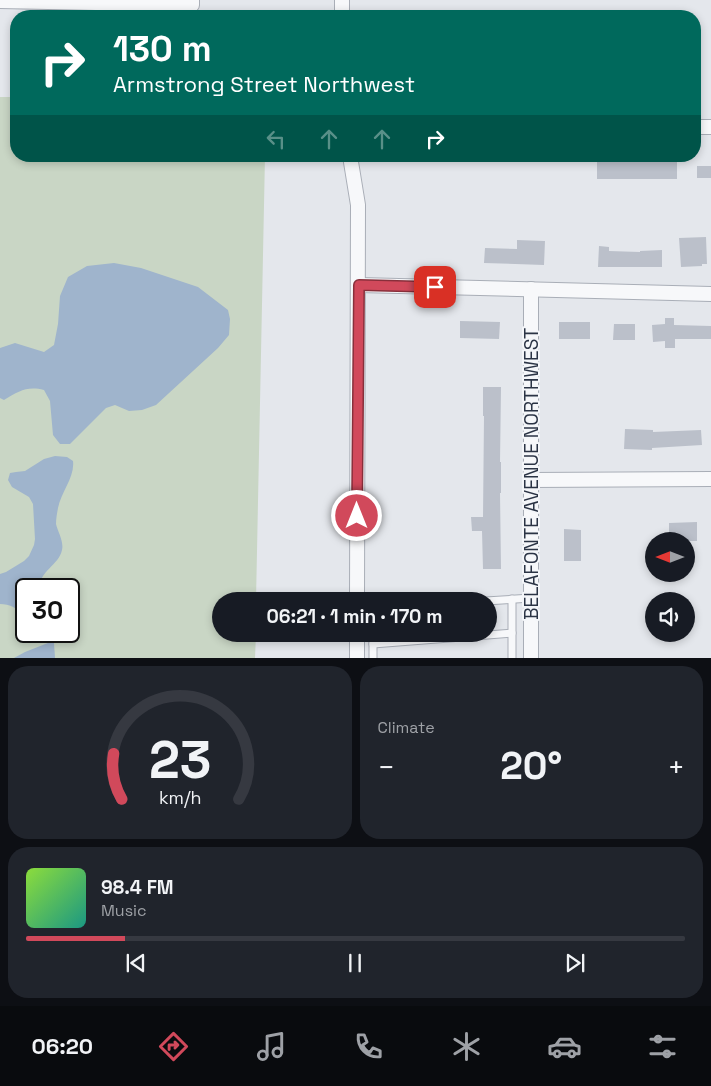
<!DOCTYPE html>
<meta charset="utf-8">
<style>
:root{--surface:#171b24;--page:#20242c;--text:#f1f3f6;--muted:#9ea1a6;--line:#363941;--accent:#d1495b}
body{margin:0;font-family:"Space Grotesk",sans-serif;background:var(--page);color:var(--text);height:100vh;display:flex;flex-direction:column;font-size:19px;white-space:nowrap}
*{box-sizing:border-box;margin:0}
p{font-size:16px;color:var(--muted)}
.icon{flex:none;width:28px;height:28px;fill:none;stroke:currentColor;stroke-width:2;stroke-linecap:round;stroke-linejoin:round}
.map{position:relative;height:658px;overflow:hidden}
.sheet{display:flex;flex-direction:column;gap:8px;padding:8px;background:#0d0f14;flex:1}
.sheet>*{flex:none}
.top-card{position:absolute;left:10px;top:10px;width:691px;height:152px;border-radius:20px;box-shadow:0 2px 8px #0003;background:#00695c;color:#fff;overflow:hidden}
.needle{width:32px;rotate:270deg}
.controls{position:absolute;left:645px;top:532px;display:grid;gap:10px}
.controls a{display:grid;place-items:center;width:50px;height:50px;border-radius:50%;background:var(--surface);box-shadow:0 2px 8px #0003;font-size:25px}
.speed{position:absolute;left:15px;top:578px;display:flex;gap:10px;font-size:25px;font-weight:700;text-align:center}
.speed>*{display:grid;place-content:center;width:65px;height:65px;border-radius:50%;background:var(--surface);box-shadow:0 2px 8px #0003;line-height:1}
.speed .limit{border:2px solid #111;border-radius:8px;background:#fff;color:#111}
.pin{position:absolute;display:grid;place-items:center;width:42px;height:42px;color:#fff;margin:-21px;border-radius:10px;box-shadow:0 2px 8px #0006}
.me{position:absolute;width:55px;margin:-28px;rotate:0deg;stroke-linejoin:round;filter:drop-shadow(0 0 4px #0008)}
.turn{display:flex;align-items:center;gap:18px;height:105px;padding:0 20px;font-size:22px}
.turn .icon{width:65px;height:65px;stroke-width:2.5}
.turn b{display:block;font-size:35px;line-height:42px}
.lanes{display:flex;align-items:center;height:48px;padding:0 20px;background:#0003;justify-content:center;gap:25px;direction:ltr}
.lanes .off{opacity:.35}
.big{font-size:38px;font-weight:700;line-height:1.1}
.sheet .tile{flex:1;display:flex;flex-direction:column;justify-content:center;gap:8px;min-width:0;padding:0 18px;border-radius:20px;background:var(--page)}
.sheet .dial{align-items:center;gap:0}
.dial svg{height:130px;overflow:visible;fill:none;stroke:var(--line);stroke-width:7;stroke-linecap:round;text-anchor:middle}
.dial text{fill:var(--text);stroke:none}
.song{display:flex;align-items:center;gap:15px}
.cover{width:60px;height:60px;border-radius:8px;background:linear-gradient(135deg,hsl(90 70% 55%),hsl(170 70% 35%))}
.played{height:5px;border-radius:2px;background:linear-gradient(90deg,var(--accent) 15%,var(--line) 15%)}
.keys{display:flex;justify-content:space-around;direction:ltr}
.heat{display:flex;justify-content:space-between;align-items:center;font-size:28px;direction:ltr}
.sheet .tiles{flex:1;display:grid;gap:8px;grid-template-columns:1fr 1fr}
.tile:last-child{grid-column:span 2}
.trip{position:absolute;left:212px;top:592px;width:285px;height:50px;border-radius:25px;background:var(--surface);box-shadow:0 2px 8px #0003;font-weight:700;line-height:50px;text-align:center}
.tabs{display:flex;height:80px;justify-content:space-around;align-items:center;background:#090b0e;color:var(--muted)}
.tabs .icon{width:35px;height:35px}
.tabs .current{color:var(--accent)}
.tabs b{font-size:22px;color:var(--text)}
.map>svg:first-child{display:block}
.green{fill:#c9d6c5;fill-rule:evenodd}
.water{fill:#9fb4cc}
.building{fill:#bbc0ca}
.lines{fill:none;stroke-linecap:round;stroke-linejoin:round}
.service-casing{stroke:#a9aeb7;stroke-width:9}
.minor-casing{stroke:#a9aeb7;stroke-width:16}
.service{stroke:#f7f8fa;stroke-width:7}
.minor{stroke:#f7f8fa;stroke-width:14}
.route-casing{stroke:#882f3b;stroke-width:12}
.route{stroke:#d1495b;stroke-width:9}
.labels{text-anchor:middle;stroke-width:4;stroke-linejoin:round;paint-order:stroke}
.street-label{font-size:19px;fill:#2b3445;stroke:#f4f6f9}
</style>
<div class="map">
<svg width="711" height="659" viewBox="0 0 711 659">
<rect width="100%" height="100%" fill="#e4e7ec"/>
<!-- green -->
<path class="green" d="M 0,97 L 16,97 L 16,156 L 265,156 L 256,601 L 221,601 L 221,634 L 256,634 L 255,658 L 0,658 ZM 26,589 L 69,589 L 69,631 L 26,631 Z"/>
<!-- water -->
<g class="water">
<path d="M 114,263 L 141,268 L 198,287 L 228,310 L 230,319 L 229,335 L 218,348 L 156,405 L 142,410 L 129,411 L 115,405 L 106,408 L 70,444 L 60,444 L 53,435 L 50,401 L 44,390 C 27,386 19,391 4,400 L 0,398 L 0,348 L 15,343 L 44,352 L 54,345 L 58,324 L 60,296 L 68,277 L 87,266 Z"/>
<path d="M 55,456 L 67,457 L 73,461 C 75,477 61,492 58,508 C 57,513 56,519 56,524 C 58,532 64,542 62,550 C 59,565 39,571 39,589 L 26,589 L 26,631 L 35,631 L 32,636 L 28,636 L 24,634 C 24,616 20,605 0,604 L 0,574 L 6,572 L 24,561 L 29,556 L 34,545 L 35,539 L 33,504 L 29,497 L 12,487 L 8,480 L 10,473 L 16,472 L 25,471 L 44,459 Z"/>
<polygon points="53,641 54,643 55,658 14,658 25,652"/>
</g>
<!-- building -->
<g class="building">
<polygon points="597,157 610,157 610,160 677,160 677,179 597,179"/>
<rect x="697" y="166" width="14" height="12"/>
<polygon points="706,237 707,264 702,264 702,266 681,267 679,238"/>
<polygon points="517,240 545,241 544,265 484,263 485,248 517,249"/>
<polygon points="599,246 609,247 609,251 640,252 640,251 662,250 662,267 598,267"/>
<polygon points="665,318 674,318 674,325 711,326 711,339 675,339 675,348 665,348 665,341 653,342 652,325 665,324"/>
<polygon points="460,321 500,322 499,339 460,338"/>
<rect x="559" y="322" width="31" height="17"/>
<polygon points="614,324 635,324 635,340 613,340"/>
<polygon points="483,387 501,387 500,462 501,462 501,493 500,493 501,569 483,569 482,531 472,531 471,517 483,517 484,416 483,416"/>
<polygon points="625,429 653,430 653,432 701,430 702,445 652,448 652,450 624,449"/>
<polygon points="697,522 697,541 669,541 669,523"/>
<polygon points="564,529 581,530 581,561 564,561"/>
</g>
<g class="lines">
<defs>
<g id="service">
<polyline points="512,599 512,659"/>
<polyline points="486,601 531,598"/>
<polyline points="373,634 373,659"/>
<polyline points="373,644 512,633"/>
</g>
<g id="minor">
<polyline points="0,1 192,5 192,0"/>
<polyline points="342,16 342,0"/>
<polyline points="695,127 711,127"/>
<polyline points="350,156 358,205 357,601"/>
<polyline points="359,285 711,294"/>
<polyline points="531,480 711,479"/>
<polyline points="357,634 357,659"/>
<polyline points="531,659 531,289"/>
</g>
</defs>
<!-- service casing -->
<use href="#service" class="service-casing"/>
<!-- minor casing -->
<use href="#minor" class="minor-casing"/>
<!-- service -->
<use href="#service" class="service"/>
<!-- minor -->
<use href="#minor" class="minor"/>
</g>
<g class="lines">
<defs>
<polyline id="route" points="357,516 359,285 435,287"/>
</defs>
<!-- route casing -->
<use href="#route" class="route-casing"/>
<!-- route -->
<use href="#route" class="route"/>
</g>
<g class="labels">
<!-- street labels -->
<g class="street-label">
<text transform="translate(531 474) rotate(-90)" y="7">BELAFONTE AVENUE NORTHWEST</text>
</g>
</g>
</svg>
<div class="controls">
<a><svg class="needle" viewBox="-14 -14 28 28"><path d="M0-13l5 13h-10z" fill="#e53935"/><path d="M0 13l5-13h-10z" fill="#9ea1a6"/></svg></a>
<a><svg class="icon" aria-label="sound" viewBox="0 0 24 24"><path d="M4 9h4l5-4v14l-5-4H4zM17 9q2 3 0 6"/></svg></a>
</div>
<div class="speed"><div class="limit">30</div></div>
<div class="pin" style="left:435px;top:287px;background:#d93025"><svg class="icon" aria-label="arrive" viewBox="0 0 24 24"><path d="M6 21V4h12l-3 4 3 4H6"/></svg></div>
<svg class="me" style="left:357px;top:516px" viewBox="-20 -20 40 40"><circle r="17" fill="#d1495b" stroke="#fff" stroke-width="3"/><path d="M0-11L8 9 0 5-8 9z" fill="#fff"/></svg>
<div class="trip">06:21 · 1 min · 170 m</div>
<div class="top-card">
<div class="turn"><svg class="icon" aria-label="right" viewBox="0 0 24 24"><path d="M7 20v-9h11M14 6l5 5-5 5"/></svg><div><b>130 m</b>Armstrong Street Northwest</div></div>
<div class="lanes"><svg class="icon off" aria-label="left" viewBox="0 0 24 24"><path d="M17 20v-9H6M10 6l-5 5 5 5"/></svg><svg class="icon off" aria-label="ahead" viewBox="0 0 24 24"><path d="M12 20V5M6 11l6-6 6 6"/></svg><svg class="icon off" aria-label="ahead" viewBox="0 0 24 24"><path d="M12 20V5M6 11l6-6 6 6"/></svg><svg class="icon" aria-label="right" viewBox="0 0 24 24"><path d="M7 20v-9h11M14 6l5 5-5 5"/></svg></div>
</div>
</div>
<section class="sheet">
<div class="tiles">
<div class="tile dial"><svg viewBox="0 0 100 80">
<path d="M14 69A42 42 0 1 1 86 69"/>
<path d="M14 69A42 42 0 0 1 9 41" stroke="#d1495b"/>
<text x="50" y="56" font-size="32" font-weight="700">23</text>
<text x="50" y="72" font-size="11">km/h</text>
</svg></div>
<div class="tile"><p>Climate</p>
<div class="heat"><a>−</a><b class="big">20°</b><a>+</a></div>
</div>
<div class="tile">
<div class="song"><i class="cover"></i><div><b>98.4 FM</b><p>Music</p></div></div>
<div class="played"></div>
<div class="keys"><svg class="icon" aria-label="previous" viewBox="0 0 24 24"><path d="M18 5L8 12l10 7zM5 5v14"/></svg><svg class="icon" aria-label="pause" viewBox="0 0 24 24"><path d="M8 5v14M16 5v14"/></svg><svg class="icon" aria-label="next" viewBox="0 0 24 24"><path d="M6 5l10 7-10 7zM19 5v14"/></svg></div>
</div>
</div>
</section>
<nav class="tabs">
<b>06:20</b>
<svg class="icon current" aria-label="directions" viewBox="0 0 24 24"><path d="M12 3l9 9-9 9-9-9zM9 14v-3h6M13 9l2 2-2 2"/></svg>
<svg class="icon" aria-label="music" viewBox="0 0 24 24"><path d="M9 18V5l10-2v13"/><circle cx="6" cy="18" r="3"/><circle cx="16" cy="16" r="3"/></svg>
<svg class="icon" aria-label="phone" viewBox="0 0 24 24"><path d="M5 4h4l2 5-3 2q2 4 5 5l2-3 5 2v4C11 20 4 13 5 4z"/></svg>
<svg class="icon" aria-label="climate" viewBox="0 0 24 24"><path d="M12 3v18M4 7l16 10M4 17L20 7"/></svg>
<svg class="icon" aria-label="car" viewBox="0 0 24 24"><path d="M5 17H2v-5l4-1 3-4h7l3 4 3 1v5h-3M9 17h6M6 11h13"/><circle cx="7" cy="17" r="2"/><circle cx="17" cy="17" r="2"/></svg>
<svg class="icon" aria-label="filters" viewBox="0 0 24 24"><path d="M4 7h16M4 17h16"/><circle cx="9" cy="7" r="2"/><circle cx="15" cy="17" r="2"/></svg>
</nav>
